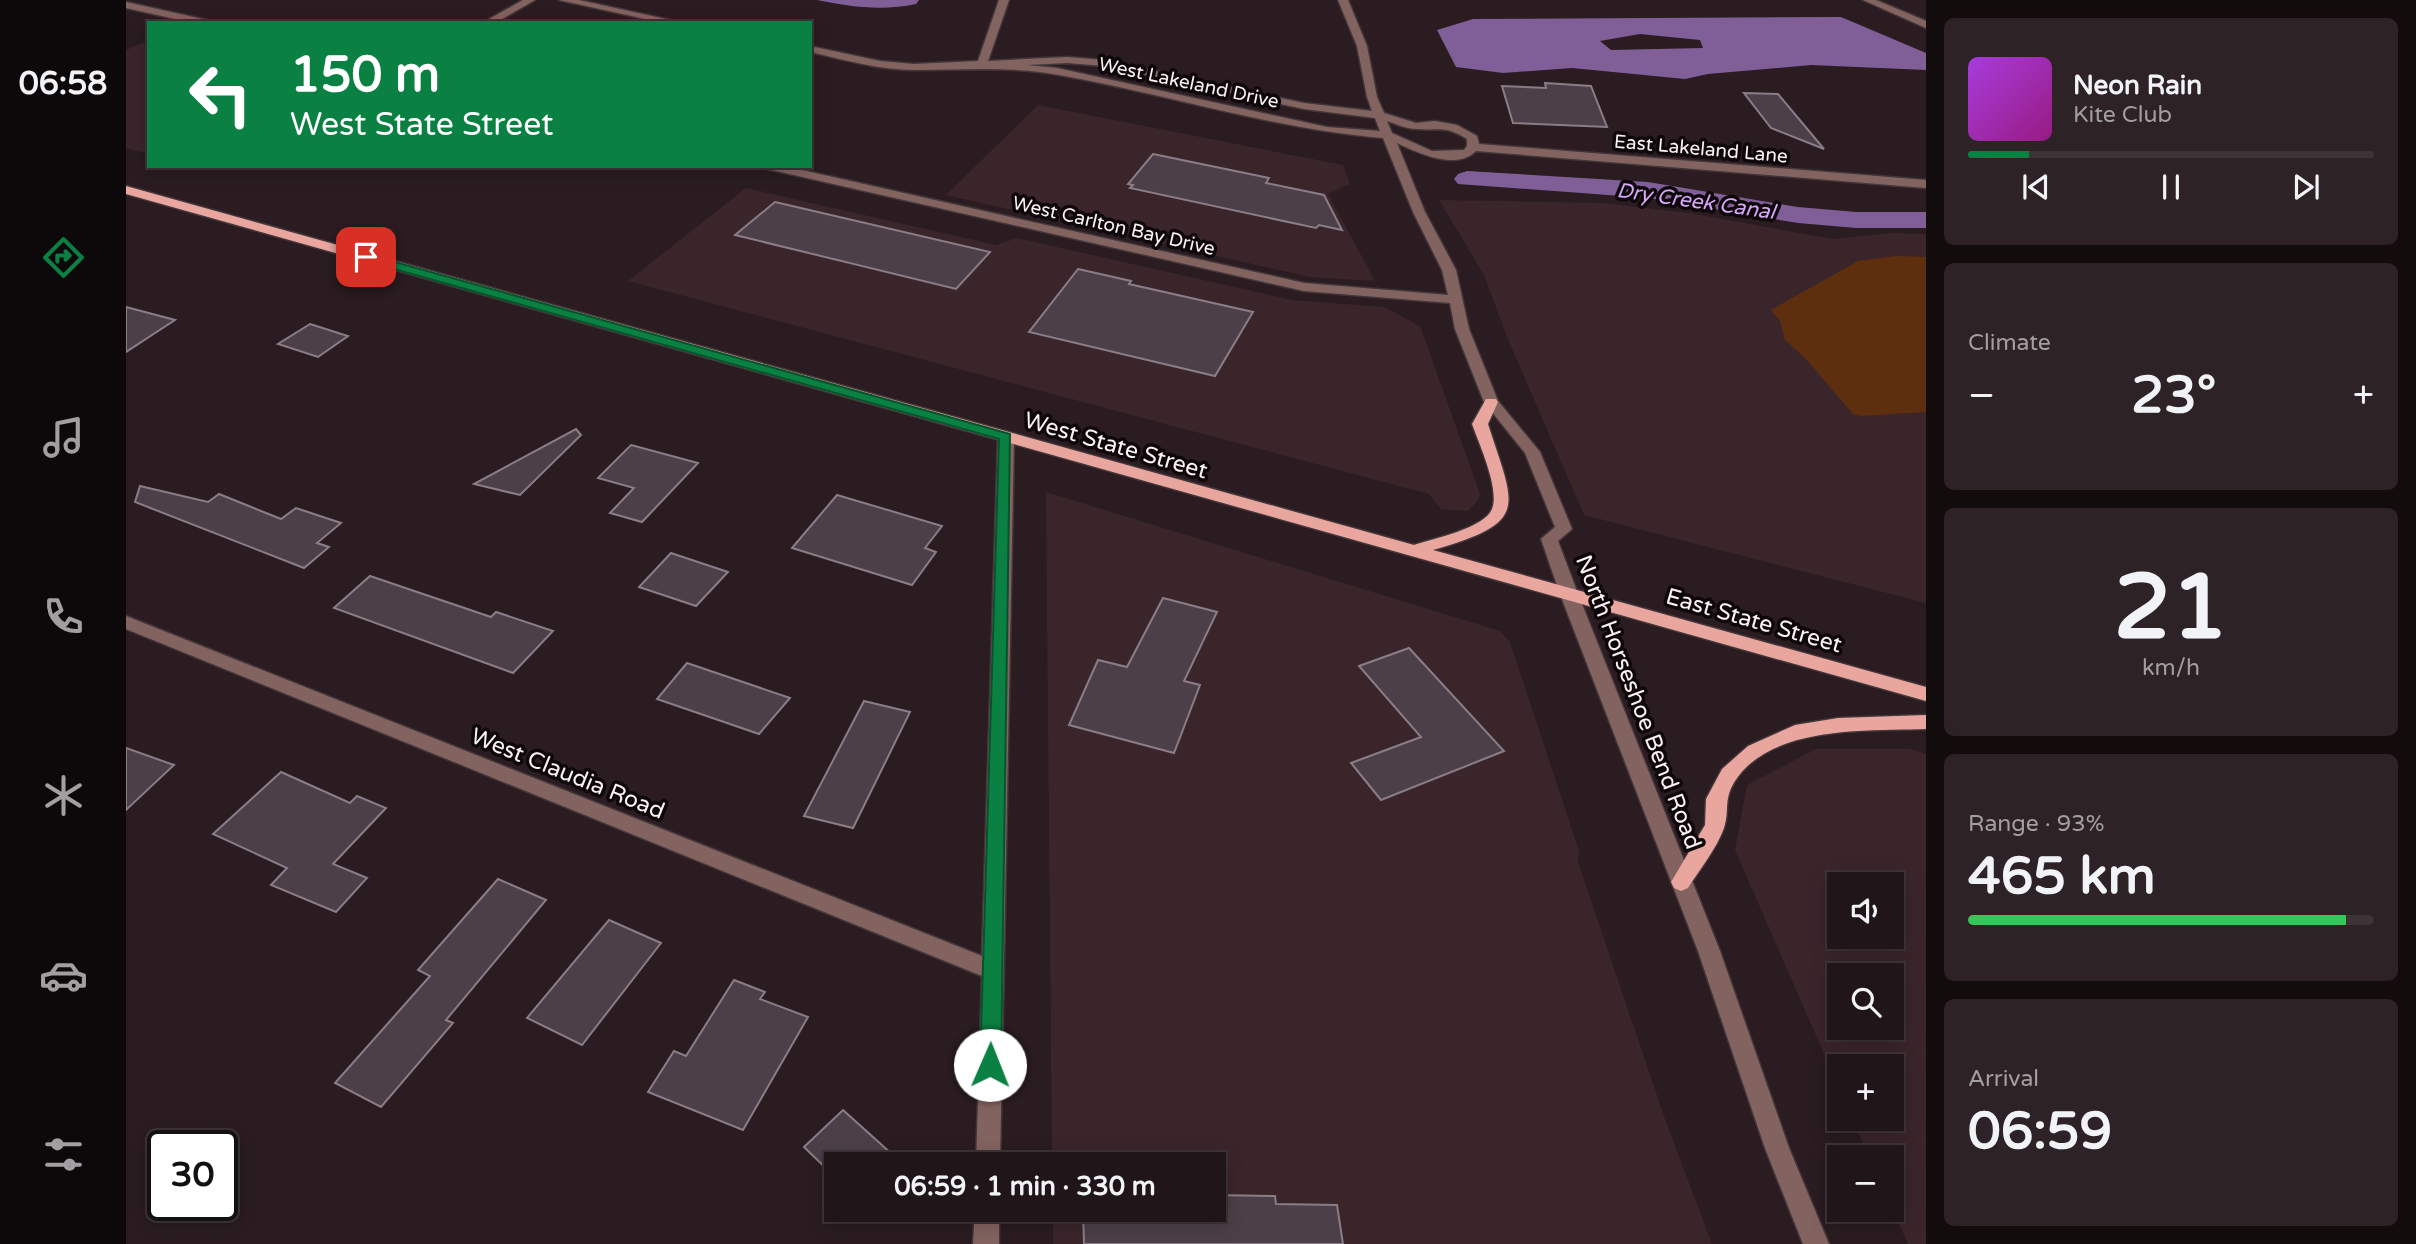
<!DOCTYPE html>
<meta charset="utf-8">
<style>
:root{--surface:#201518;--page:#2d2225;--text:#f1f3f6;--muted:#a29fa2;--line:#3d3437;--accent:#0b8043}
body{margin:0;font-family:"Varela Round",sans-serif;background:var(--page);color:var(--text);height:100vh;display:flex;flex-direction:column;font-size:26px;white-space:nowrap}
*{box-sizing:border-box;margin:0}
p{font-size:23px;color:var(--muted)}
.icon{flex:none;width:38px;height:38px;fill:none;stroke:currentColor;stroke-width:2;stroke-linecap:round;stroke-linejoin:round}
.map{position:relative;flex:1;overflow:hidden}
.sheet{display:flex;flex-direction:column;gap:18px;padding:18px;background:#120c0d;width:490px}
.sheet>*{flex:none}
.top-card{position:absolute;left:21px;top:21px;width:665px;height:147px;border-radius:0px;box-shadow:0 4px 18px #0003,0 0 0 2px var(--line);background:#0b8043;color:#fff;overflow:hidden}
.controls{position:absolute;left:1701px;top:872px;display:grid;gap:14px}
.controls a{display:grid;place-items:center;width:77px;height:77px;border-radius:0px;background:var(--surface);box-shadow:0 4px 18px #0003,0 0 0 2px var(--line);font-size:35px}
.speed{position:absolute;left:21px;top:1130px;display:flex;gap:14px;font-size:35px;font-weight:700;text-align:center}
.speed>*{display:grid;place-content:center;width:91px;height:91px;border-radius:50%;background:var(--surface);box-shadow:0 4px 18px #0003,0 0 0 2px var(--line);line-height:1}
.speed .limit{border:4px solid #111;border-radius:10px;background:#fff;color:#111}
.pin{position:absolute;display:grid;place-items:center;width:60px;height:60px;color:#fff;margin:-30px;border-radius:14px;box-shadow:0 4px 10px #0006}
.me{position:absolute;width:77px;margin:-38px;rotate:1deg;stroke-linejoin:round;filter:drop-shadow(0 0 5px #0008)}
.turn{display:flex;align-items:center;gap:24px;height:147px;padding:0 28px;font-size:32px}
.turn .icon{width:91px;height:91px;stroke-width:2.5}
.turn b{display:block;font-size:49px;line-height:60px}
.big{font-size:52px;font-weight:700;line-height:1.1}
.sheet .tile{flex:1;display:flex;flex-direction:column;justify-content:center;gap:10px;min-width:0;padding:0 24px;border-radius:10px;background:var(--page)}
.sheet .dial{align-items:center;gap:0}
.dial b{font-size:91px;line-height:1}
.song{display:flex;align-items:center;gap:21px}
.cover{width:84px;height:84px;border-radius:10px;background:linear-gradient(135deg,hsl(280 70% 55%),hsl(310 70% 35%))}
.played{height:7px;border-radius:4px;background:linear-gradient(90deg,var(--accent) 15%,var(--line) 15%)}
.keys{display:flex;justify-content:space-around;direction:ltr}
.heat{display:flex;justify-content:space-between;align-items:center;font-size:38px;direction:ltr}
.charge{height:10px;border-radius:5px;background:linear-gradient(90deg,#34c759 93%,var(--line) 0)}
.trip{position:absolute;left:698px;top:1152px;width:402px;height:70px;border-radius:0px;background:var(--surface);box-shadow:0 4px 18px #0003,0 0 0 2px var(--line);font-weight:700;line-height:70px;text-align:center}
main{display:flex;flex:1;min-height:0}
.tabs{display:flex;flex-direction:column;width:126px;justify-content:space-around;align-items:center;background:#0d080a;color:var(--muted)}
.tabs .icon{width:49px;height:49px}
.tabs .active{color:var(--accent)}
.tabs b{font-size:32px;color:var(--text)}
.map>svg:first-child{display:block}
.built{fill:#3a252b;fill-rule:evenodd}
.green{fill:#5e2f0f}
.water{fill:#805f98;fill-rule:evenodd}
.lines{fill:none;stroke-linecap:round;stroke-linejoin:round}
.canal{fill:#805f98;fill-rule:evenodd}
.building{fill:#4c3f48;stroke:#8b7d87;stroke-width:2}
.minor-casing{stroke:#433639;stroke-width:3}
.tertiary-casing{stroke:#433639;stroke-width:3}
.primary-casing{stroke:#433639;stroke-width:3}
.minor{fill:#836360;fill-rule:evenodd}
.tertiary{fill:#836360;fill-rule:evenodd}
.primary{fill:#e8a69f;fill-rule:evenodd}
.route{fill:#0b8043;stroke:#07532c;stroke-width:2}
.labels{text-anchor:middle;stroke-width:7;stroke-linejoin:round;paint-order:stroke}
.far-street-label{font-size:19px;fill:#fcf2f4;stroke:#0e080a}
.far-water-label{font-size:21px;font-style:italic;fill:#d6a7f9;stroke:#0e080a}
.street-label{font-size:23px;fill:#fcf2f4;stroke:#0e080a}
</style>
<main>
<nav class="tabs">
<b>06:58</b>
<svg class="icon active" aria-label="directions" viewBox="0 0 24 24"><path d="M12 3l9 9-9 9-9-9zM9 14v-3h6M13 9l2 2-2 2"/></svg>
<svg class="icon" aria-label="music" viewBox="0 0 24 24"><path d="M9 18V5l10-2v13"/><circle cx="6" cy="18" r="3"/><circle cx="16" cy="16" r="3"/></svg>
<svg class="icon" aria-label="phone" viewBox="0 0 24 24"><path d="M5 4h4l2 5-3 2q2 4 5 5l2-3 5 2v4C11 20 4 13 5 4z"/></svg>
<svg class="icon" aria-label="climate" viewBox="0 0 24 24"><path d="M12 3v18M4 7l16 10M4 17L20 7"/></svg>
<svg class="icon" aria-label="car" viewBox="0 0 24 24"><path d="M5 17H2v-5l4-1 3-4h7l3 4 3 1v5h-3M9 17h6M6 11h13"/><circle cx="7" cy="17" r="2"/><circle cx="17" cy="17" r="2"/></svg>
<svg class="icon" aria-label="filters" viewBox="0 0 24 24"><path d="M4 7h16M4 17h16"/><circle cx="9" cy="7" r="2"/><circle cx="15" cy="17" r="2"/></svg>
</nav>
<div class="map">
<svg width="1800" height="1244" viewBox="0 0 1800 1244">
<rect width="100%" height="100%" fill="#2a1c20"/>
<!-- built -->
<g class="built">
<polygon points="23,40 23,154 0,148 0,50"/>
<polygon points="912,105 1217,165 1224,184 1202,194 1249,281 1184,277 820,195"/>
<polygon points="620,188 870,245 891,238 1166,300 1258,307 1294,326 1354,494 1353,499 1342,511 1315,509 1303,494 502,281"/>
<polygon points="1313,200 1477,203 1563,213 1706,239 1766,233 1800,234 1800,603 1458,515 1381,337 1358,275"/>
<polygon points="920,492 1374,631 1384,642 1453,851 1452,862 1540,1122 1586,1244 927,1244 927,1209 1088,1209 1088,1164 926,1164"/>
<path d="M 1690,749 L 1785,749 L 1800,754 L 1800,1244 L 1782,1244 L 1766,1208 L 1766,1157 L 1743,1157 L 1726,1118 L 1766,1118 L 1766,1066 L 1713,1066 L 1713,1088 L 1609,850 L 1621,785 ZM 1713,884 L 1766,884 L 1766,936 L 1713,936 ZM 1713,975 L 1766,975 L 1766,1027 L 1713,1027 Z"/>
</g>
<!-- green -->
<polygon class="green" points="1770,256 1800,257 1800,412 1735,416 1727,414 1680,359 1659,340 1654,321 1645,310 1732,261"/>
<!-- water -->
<g class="water">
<path d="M 691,0 L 793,0 L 790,4 C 757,11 724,7 691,0 Z"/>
<path d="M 1715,17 L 1800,53 L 1800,70 L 1685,65 L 1582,74 L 1559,79 L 1446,68 L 1377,73 L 1330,67 L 1311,30 L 1347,19 ZM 1514,34 L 1574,40 L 1577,48 L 1485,50 L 1474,41 Z"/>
</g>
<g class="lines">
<!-- canal -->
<polygon class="canal" points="1341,171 1522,182 1672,207 1730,212 1800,212 1800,228 1730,228 1672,223 1522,198 1332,184 1328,179 1332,174"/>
</g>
<!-- building -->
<g class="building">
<polygon points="1419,83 1465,86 1481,127 1387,123 1376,86 1420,88"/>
<polygon points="1618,93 1652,94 1698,149 1645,128"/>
<polygon points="1027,154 1143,178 1140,183 1198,195 1216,230 1193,225 1190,228 1004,188 1007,185 1002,184"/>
<polygon points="649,202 864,252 830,289 609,235"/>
<polygon points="952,269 1005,281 1003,284 1127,312 1089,376 903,332"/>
<polygon points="0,307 49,320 0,352"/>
<polygon points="184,324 222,336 192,357 152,344"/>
<polygon points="450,429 455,435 394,495 348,484"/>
<polygon points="505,445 572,463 516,522 484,513 508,488 472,478"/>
<polygon points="14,486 82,502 93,494 155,519 170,508 215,523 191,543 203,547 178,568 9,502"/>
<polygon points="711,495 816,526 799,548 810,552 786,585 666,548"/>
<polygon points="545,553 602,572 570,606 513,587"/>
<polygon points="244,576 365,617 370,612 427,631 387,673 208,608"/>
<polygon points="1037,598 1091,612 1058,681 1074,685 1048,753 943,725 972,660 1001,667"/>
<polygon points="1283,648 1378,751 1255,800 1225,763 1295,737 1233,666"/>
<polygon points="561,663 664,698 633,734 531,699"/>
<polygon points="738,701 784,712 727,828 678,816"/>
<polygon points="0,748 48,765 0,810"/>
<polygon points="155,772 224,803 231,796 260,808 207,864 241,878 210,912 145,885 161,868 87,834"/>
<polygon points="372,879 420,900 320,1020 327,1023 255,1107 209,1083 304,976 292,970"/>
<polygon points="483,920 535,943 456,1045 401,1018"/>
<polygon points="608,980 639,992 634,999 682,1017 617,1130 522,1092 548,1051 560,1056"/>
<polygon points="717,1110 777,1164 710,1164 710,1178 678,1147"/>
<polygon points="1088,1195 1149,1196 1150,1204 1211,1205 1217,1244 958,1244 957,1209 1088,1209"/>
</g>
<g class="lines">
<defs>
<g id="minor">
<polygon points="397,0 409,0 369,23 356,23"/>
<polygon points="433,0 453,0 558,23 537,23"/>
<path d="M 873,0 L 883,0 L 862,61 L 941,57 L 978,60 L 1178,103 L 1246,111 L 1241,97 L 1231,46 L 1212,0 L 1222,0 L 1241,46 L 1251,97 L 1258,113 L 1290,123 L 1309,121 L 1331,125 L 1351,136 L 1353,144 L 1800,180 L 1800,188 L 1350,151 C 1330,171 1292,153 1271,143 L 1299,212 L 1330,270 L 1343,329 L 1372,401 L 1414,452 L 1446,529 L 1432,541 L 1452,594 L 1443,600 L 1434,594 L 1415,539 L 1429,527 L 1399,453 L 1358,402 L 1329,329 L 1324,303 L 1178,291 L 637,168 L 635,166 L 658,166 L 1178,283 L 1322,295 L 1316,270 L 1287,212 L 1257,138 C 1147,129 1041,94 933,75 C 885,66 838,70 789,70 C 754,70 719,60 684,52 L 684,46 L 754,61 L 788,64 L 852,61 ZM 941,63 L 978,66 L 1178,109 L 1249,118 L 1254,131 L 1201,127 L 931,68 L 901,65 ZM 1261,121 C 1270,124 1281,129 1290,129 C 1314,131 1318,125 1341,139 L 1341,146 L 1338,150 L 1306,151 L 1266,133 Z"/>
<polygon points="1737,0 1750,0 1800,21 1800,28"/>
<polygon points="0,2 81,20 86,23 67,23 0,8"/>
<polygon points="880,432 888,437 874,1164 850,1164 856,976 0,629 0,616 856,956 872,437"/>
<polygon points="849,1209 873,1209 873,1244 847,1244"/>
</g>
<polygon id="tertiary" points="1443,588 1452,594 1594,951 1663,1148 1703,1244 1677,1244 1639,1148 1572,951 1434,594"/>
<g id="primary">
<path d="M 0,186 L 1288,545 C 1306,539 1359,528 1366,509 C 1374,489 1353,444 1346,424 L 1360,399 L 1370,399 L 1372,402 L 1362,424 C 1389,508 1405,522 1307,550 L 1800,687 L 1800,701 L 0,194 Z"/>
<path d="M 1800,715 L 1800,729 C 1742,731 1645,725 1609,781 C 1597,800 1604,810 1598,828 C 1591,848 1574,869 1562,888 L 1555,891 L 1548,888 L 1545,882 L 1579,825 L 1580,799 L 1596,769 L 1622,746 L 1669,725 L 1712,718 Z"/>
</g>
</defs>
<!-- minor casing -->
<use href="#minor" class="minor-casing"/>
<!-- tertiary casing -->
<use href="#tertiary" class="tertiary-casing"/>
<!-- primary casing -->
<use href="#primary" class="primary-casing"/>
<!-- minor -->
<use href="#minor" class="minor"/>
<!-- tertiary -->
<use href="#tertiary" class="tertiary"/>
<!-- primary -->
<use href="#primary" class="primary"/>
</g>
<!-- route -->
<polygon class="route" points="236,255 244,255 884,434 875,1065 872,1071 864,1074 857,1071 854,1065 873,439 236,260"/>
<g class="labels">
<!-- far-street labels -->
<g class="far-street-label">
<text transform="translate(1063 82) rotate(12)" y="7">West Lakeland Drive</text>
<text transform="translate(1575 148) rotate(5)" y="7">East Lakeland Lane</text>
<text transform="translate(988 225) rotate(13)" y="7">West Carlton Bay Drive</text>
</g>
<!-- far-water labels -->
<g class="far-water-label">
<text transform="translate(1570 201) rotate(8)" y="7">Dry Creek Canal</text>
</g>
<!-- street labels -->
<g class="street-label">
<text transform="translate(990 445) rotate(16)" y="8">West State Street</text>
<text transform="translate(1628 620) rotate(16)" y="8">East State Street</text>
<text transform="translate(1513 702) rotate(69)" y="8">North Horseshoe Bend Road</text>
<text transform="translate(442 773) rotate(22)" y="8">West Claudia Road</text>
</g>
</g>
</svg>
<div class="controls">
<a><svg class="icon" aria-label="sound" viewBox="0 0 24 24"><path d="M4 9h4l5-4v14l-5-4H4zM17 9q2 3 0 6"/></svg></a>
<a><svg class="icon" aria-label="search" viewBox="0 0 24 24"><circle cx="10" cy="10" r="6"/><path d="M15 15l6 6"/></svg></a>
<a>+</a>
<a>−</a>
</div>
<div class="speed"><div class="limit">30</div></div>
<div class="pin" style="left:240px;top:257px;background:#d93025"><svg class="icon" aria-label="arrive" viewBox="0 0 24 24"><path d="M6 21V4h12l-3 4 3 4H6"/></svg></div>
<svg class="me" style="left:864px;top:1065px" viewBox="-20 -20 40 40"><circle r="19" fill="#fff"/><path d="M0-13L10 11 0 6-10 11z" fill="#0b8043"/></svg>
<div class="trip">06:59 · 1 min · 330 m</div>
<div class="top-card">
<div class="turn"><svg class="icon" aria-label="left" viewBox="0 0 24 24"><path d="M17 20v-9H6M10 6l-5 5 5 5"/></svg><div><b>150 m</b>West State Street</div></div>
</div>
</div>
<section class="sheet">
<div class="tile">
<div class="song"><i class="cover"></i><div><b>Neon Rain</b><p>Kite Club</p></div></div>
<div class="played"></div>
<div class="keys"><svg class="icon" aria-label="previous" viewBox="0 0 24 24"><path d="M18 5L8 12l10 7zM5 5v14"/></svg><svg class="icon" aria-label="pause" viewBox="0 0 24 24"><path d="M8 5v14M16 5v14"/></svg><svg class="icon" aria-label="next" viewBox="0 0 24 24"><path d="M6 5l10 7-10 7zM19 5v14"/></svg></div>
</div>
<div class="tile"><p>Climate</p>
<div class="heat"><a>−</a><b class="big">23°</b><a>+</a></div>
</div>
<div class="tile dial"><b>21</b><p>km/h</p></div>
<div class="tile"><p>Range · 93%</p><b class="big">465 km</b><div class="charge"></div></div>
<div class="tile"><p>Arrival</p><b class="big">06:59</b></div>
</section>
</main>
